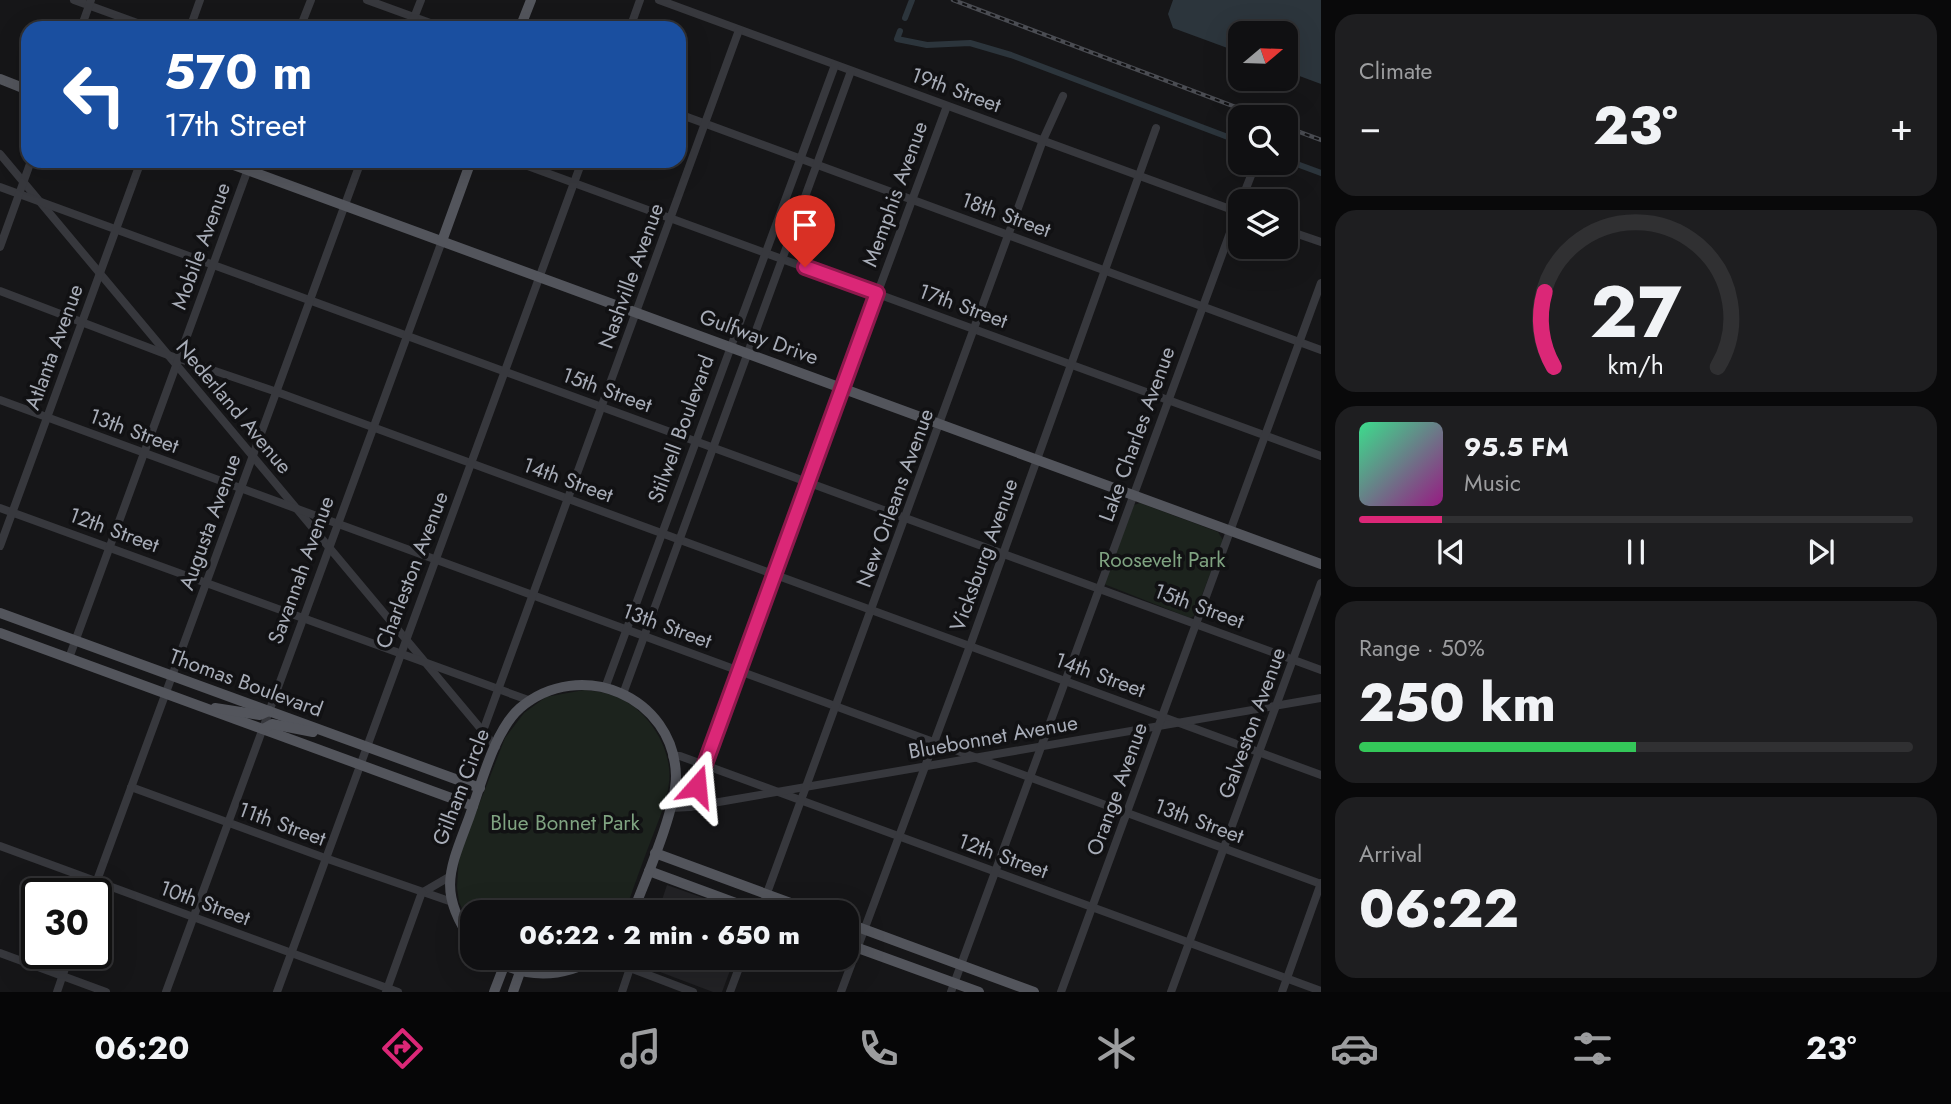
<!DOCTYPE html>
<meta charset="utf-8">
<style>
:root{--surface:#101012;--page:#1e1e20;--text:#f1f3f6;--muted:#9c9d9f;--line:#303032;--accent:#db2777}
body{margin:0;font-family:Jost,sans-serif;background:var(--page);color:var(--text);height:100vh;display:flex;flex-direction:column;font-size:26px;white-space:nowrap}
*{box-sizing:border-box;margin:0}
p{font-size:23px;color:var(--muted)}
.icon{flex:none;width:38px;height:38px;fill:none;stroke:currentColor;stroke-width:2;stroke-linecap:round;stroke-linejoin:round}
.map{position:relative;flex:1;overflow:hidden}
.sheet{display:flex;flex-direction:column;gap:14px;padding:14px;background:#09090a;width:630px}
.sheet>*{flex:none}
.banner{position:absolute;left:21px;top:21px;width:665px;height:147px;border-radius:21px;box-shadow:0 7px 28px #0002,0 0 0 2px var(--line);background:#1a4fa0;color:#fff;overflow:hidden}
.needle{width:46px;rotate:71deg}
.tools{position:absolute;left:1228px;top:21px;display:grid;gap:14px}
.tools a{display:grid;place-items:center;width:70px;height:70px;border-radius:14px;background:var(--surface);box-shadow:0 7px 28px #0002,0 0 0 2px var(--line);font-size:35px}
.speed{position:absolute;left:21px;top:878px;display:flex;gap:14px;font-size:35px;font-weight:700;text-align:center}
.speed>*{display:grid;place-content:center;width:91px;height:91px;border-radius:50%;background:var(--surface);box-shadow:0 7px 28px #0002,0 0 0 2px var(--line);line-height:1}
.speed .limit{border:4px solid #111;border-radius:10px;background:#fff;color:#111}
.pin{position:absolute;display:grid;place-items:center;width:60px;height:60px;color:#fff;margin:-72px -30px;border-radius:50% 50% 50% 0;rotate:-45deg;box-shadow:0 0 7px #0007}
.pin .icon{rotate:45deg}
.me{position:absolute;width:77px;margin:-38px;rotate:18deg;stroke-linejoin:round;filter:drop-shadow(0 0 5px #0008)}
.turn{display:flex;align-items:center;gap:24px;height:147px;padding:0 28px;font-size:32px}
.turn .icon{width:91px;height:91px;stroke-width:2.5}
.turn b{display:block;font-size:49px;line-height:60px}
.big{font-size:52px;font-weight:800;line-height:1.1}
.sheet .card{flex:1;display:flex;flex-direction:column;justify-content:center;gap:10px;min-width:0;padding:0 24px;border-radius:21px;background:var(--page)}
.sheet .dial{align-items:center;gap:0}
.dial svg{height:182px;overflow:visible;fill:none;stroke:var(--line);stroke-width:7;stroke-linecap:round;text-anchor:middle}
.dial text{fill:var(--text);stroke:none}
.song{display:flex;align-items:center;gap:21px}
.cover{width:84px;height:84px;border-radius:10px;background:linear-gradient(135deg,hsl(150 70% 55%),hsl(310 70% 35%))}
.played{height:7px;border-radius:4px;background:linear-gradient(90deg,var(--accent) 15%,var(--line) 15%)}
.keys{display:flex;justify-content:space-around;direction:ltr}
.heat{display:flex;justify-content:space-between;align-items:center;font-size:38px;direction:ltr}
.charge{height:10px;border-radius:5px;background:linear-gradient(90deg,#34c759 50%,var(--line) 0)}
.trip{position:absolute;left:460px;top:900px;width:399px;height:70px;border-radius:21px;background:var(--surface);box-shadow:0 7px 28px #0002,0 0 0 2px var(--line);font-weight:800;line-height:70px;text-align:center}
.menu{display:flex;height:112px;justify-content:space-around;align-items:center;background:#060607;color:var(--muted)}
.menu .icon{width:49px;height:49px}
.menu .selected{color:var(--accent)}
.menu b{font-size:32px;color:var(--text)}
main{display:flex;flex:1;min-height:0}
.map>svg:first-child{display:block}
.built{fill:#222225}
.green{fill:#1c231d}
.water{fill:#2c353c}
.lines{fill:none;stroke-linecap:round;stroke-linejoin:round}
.canal{stroke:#2c353c;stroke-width:6}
.minor{stroke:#37383d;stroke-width:8}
.major{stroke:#53555c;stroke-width:10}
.rail-casing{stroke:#4a4c52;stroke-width:4.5}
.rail{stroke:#111113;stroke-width:2;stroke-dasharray:5;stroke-linecap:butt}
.route-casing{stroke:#8e194d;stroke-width:18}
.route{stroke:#db2777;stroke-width:12}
.labels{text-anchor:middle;stroke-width:7;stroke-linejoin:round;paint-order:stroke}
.street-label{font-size:21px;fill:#a8adb8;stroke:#111113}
.park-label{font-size:21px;fill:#7fa381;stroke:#111113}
</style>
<main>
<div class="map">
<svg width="1321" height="992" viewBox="0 0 1321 992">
<rect width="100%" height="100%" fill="#161618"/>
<!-- built -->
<g class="built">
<polygon points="667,885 743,912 658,912"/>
<polygon points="634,957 735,957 722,992 713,992 631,961"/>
</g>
<!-- green -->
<g class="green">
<polygon points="1140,503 1218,532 1223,540 1194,616 1190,618 1104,584 1134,505"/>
<path d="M 584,690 C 598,691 613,694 625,701 C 652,716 673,752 669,783 C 667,801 659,819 653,835 C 643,861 634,886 625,912 L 472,912 L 472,930 L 459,902 L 457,887 L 459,856 L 505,738 L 524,713 L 546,697 Z"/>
<path d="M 504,957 L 586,957 C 558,972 533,969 504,957 Z"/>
</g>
<!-- water -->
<polygon class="water" points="1173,0 1321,0 1321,84 1286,71 1286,33 1241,33 1241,53 1173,28 1168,14"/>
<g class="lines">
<!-- canal -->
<g class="canal">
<polyline points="905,18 912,0"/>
<polyline points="900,31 897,39 927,45 970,43 1011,55 1241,142"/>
<polyline points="1286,160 1321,173"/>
</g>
<!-- minor -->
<g class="minor">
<polyline points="74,0 151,28"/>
<polyline points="367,0 444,28"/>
<polyline points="659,0 1241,213"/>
<polyline points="81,28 91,0"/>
<polyline points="190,28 200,0"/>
<polyline points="300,28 311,0"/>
<polyline points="410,28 421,0"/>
<polyline points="630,28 640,0"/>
<polyline points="679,114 1321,350"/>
<polyline points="0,154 496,747"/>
<polyline points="514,161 1321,456"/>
<polyline points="0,187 1321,670"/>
<polyline points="1241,201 1256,163"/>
<polyline points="1286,230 1321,242"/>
<polyline points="0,247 31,161"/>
<polyline points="0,291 168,355 277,392 1321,775"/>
<polyline points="0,400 1321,884"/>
<polyline points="0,508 531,701"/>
<polyline points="0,546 141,161"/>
<polyline points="69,658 251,161"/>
<polyline points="605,688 835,65"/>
<polyline points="623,694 851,71"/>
<polyline points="483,731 739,30"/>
<polyline points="672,756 680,756 1321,991"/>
<polyline points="131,787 325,858 452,902"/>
<polyline points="690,807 791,526 947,106"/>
<polyline points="670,808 690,807 1321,698"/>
<polyline points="0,846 398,992"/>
<polyline points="425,891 449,877"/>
<polyline points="92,894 361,161"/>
<polyline points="760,912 1043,140 1063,96"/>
<polyline points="0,953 106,992"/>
<polyline points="613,957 630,968 693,992"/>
<polyline points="57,992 70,954"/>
<polyline points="166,992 442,241"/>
<polyline points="277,992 582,161"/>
<polyline points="386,992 422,892"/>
<polyline points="622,992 630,968"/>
<polyline points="730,992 743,957"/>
<polyline points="841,992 970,646 1156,128"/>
<polyline points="951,992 1241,203"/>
<polyline points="1061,992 1321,283"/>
<polyline points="1171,992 1321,583"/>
<polyline points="1282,992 1321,883"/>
</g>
<!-- major -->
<g class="major">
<polyline points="520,28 531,0"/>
<polyline points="0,79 28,90"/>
<polyline points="223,161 1321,564"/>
<polyline points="442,241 471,161"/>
<polyline points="0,613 480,788"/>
<polyline points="0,633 473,806"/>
<polyline points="215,708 260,715 269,711"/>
<polyline points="263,729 272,724 313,732"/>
<polyline points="655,853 815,912"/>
<polyline points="649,871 760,912"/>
<polyline points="847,923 1034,992"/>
<path d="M 472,941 C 437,892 450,869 469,818 C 481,785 494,731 520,708 C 580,657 674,696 676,776 C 676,810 646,878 633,912"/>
<polyline points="847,944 979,992"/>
<path d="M 490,957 C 523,979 563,979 597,957"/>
<polyline points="494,992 504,966"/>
<polyline points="513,992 520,972"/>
</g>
<defs>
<g id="rail">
<polyline points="953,0 1262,117"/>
<polyline points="1286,127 1321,140"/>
</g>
</defs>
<!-- rail casing -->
<use href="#rail" class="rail-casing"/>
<!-- rail -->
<use href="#rail" class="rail"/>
</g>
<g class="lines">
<defs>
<polyline id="route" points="697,786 877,293 805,267"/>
</defs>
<!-- route casing -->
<use href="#route" class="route-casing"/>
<!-- route -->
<use href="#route" class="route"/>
</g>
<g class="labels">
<!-- street labels -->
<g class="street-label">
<text transform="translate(956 90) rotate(20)" y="7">19th Street</text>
<text transform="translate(895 194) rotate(-70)" y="7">Memphis Avenue</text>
<text transform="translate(1006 215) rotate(20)" y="7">18th Street</text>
<text transform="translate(201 246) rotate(-70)" y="7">Mobile Avenue</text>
<text transform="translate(631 276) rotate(-70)" y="7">Nashville Avenue</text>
<text transform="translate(963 306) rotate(20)" y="7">17th Street</text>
<text transform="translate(759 337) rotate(20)" y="7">Gulfway Drive</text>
<text transform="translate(54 347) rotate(-70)" y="7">Atlanta Avenue</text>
<text transform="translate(607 390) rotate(20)" y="7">15th Street</text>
<text transform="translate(234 407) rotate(50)" y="7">Nederland Avenue</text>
<text transform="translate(681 429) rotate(-70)" y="7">Stilwell Boulevard</text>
<text transform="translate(134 431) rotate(20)" y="7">13th Street</text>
<text transform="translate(1137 434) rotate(-70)" y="7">Lake Charles Avenue</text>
<text transform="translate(568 480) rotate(20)" y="7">14th Street</text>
<text transform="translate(895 498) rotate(-70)" y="7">New Orleans Avenue</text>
<text transform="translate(210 522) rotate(-70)" y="7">Augusta Avenue</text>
<text transform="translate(114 530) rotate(20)" y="7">12th Street</text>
<text transform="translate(984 555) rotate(-70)" y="7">Vicksburg Avenue</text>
<text transform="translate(301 570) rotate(-70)" y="7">Savannah Avenue</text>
<text transform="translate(412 570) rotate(-69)" y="7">Charleston Avenue</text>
<text transform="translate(1199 606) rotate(20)" y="7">15th Street</text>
<text transform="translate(667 626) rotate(20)" y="7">13th Street</text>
<text transform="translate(1100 675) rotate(20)" y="7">14th Street</text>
<text transform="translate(246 683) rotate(20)" y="7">Thomas Boulevard</text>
<text transform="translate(1252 723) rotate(-70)" y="7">Galveston Avenue</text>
<text transform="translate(993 737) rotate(-10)" y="7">Bluebonnet Avenue</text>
<text transform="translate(461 787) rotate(-69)" y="7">Gilham Circle</text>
<text transform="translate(1117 789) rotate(-70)" y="7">Orange Avenue</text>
<text transform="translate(1199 821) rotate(20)" y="7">13th Street</text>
<text transform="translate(282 824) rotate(20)" y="7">11th Street</text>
<text transform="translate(1003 856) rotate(20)" y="7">12th Street</text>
<text transform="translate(205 903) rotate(20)" y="7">10th Street</text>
</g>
<!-- park labels -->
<g class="park-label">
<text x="1162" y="567">Roosevelt Park</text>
<text x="565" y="830">Blue Bonnet Park</text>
</g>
</g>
</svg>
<div class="tools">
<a><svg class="needle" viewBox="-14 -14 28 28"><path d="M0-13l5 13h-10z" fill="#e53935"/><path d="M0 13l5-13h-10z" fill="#9c9d9f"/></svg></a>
<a><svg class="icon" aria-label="search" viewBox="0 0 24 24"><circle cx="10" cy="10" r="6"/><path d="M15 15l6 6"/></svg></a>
<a><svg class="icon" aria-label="layers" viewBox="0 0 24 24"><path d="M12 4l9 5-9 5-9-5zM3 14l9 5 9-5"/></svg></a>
</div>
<div class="speed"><div class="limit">30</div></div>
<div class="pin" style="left:805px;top:267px;background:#d93025"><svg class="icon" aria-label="arrive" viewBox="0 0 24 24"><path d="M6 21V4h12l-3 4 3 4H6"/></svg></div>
<svg class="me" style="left:697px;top:786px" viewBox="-20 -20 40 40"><path d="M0-17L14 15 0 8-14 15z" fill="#db2777" stroke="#fff" stroke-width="4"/></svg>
<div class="trip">06:22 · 2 min · 650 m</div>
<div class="banner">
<div class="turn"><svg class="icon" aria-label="left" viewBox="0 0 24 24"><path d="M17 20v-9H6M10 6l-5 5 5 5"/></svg><div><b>570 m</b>17th Street</div></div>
</div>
</div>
<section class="sheet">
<div class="card"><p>Climate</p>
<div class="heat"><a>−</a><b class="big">23°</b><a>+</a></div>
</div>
<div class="card dial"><svg viewBox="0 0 100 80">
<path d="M14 69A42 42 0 1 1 86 69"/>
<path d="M14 69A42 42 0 0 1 10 36" stroke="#db2777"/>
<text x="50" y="56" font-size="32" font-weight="700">27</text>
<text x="50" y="72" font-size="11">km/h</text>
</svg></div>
<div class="card">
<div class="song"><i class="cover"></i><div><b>95.5 FM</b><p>Music</p></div></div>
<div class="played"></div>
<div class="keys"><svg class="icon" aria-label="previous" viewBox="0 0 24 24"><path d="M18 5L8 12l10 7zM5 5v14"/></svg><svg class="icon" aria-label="pause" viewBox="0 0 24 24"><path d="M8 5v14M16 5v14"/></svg><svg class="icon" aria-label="next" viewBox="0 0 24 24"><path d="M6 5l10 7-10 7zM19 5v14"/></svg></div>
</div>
<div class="card"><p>Range · 50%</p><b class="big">250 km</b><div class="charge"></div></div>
<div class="card"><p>Arrival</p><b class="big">06:22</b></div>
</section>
</main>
<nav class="menu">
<b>06:20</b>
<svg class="icon selected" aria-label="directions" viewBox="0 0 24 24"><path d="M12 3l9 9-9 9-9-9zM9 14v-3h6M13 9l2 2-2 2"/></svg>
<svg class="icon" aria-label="music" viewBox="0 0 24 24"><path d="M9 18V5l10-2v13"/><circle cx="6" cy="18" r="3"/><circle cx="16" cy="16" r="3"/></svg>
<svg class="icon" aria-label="phone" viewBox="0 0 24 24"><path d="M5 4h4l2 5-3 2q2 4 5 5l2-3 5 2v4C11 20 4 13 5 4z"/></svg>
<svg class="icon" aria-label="climate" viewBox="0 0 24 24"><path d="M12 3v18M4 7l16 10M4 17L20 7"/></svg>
<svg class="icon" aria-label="car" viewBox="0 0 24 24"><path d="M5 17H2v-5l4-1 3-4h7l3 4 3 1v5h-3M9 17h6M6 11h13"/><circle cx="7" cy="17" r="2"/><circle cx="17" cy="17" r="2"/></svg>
<svg class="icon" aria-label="filters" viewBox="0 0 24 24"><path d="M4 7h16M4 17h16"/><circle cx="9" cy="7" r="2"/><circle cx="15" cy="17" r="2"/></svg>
<b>23°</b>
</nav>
